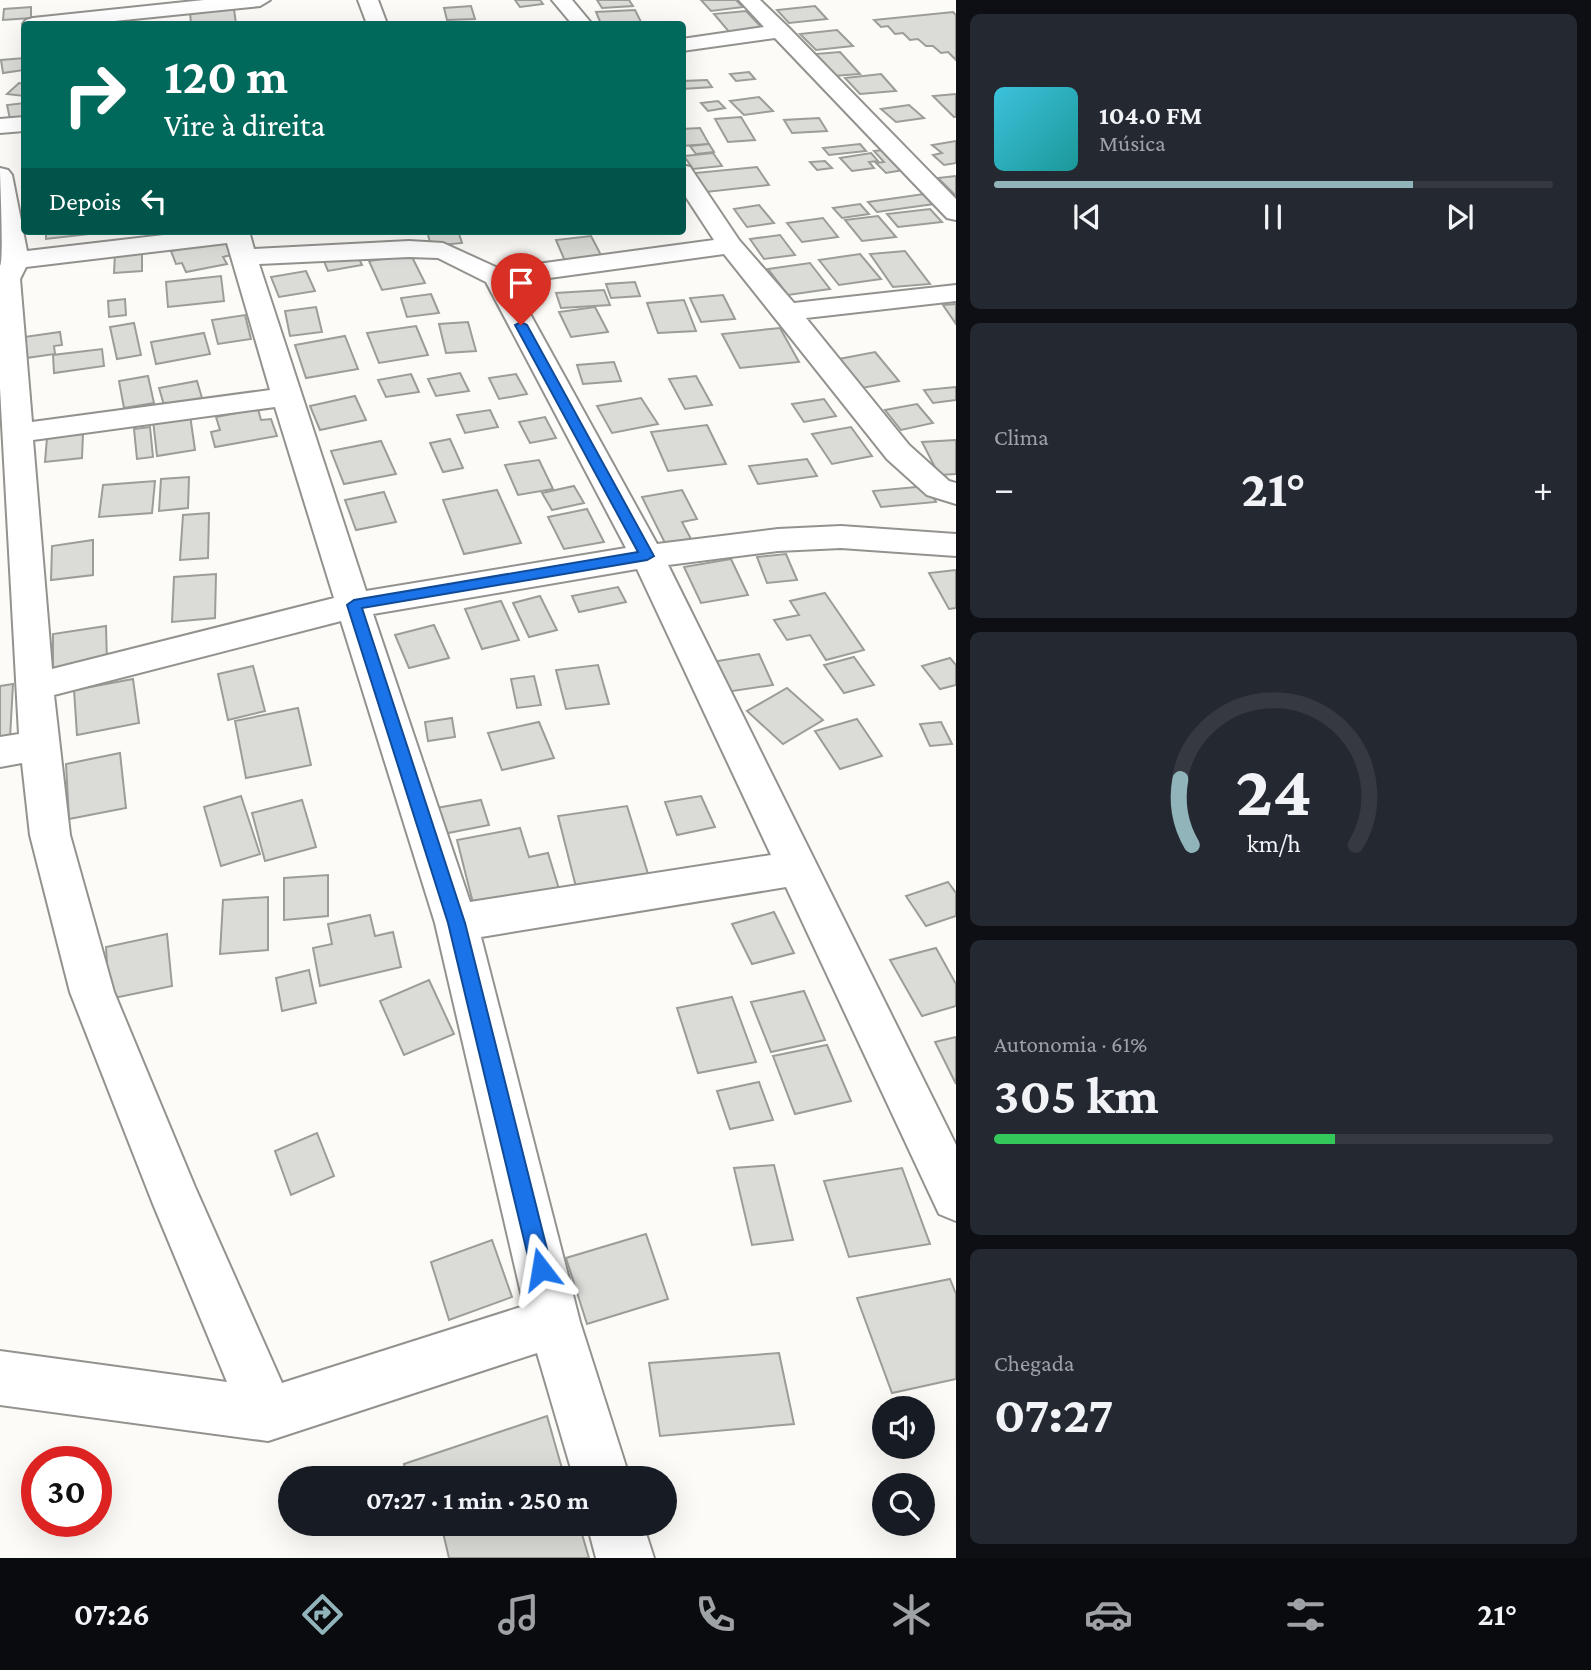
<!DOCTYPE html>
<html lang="pt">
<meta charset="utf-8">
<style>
:root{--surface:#171b24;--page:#242831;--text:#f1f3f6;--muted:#9ea1a6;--line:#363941;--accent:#91b4bb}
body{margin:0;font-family:"Crimson Pro",serif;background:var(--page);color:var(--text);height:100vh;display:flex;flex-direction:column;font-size:26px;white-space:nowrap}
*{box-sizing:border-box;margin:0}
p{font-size:23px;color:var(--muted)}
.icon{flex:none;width:38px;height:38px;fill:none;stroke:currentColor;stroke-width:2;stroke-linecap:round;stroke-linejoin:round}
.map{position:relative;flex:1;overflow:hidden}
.drawer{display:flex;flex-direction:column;gap:14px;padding:14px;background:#0d0f14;width:635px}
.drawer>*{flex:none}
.banner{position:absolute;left:21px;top:21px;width:665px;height:214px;border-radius:7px;box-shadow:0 7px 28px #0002;background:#00695c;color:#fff;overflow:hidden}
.tools{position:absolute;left:872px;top:1396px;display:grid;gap:14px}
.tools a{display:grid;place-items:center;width:63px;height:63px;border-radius:50%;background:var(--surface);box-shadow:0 7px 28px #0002;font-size:35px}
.speed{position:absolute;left:21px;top:1446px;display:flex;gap:14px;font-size:35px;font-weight:700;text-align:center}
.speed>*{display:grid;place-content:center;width:91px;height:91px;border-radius:50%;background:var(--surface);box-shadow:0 7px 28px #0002;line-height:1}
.speed .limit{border:10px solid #d22;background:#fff;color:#111}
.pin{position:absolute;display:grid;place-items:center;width:60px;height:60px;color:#fff;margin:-72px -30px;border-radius:50% 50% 50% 0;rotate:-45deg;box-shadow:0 0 7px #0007}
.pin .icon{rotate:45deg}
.me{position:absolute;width:77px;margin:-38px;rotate:346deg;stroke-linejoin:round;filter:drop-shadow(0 0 5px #0008)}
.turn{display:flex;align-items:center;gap:24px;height:147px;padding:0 28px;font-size:32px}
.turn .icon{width:91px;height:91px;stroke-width:2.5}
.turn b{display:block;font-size:49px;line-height:60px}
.then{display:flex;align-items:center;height:66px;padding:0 28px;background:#0003;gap:14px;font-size:26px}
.big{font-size:52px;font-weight:700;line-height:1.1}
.drawer .tile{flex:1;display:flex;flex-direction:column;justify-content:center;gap:10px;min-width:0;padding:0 24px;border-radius:10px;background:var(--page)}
.drawer .dial{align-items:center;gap:0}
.dial svg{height:182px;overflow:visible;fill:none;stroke:var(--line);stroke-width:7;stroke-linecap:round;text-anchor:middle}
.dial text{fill:var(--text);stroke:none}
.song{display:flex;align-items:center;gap:21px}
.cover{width:84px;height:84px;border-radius:10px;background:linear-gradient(135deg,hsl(190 70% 55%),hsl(180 70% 35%))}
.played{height:7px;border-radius:4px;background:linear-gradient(90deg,var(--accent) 75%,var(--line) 75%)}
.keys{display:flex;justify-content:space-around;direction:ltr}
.heat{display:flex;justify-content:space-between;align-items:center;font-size:38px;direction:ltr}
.charge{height:10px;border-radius:5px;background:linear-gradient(90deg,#34c759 61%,var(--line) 0)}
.trip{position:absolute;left:278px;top:1466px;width:399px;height:70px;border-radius:35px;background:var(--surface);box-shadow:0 7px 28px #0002;font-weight:700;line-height:70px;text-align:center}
.menu{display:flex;height:112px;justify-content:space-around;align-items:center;background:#090b0e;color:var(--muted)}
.menu .icon{width:49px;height:49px}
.menu .current{color:var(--accent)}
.menu b{font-size:32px;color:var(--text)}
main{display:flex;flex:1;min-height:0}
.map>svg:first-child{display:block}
.building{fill:#dbdcd8;stroke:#9c9d99;stroke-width:2}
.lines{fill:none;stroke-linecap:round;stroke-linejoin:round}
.street-casing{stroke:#94928f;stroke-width:4}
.street{fill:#fff;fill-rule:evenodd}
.route{fill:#1a73e8;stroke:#114b97;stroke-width:2}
</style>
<main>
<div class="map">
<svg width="956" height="1558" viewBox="0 0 956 1558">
<rect width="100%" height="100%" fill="#fcfbf7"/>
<!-- building -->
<g class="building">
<polygon points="515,0 540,0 543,4 520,7"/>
<polygon points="597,0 629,0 633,6 602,8"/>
<polygon points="701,0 736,0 743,7 711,11"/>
<polygon points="471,6 475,19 447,20 444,8"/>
<polygon points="815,6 827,19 789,23 777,10"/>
<polygon points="31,7 31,18 3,20 4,9"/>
<polygon points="234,9 236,24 191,24 190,12"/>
<polygon points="635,10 642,24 601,24 596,12"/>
<polygon points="746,11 763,29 730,33 714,14"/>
<polygon points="953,12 956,15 956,60 948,52 941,53 933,46 926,46 918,39 910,40 903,33 895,34 888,26 881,27 874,20"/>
<polygon points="837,30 853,46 816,50 800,34"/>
<polygon points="840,52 860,74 834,76 815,54"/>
<polygon points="24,58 24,70 3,73 1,60"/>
<polygon points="749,72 755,79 736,81 730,74"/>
<polygon points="881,74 896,91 860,94 845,78"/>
<polygon points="707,80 712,87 682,89 682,81"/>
<polygon points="19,83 24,84 24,96 7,94"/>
<polygon points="956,94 956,117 954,117 933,96"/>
<polygon points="759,97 773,111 744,115 730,101"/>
<polygon points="718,101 725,108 708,111 701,103"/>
<polygon points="24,103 24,117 10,119 7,105"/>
<polygon points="909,105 924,118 896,122 881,109"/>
<polygon points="741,117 755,140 728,142 715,119"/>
<polygon points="819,118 827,131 792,133 784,120"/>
<polygon points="700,128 709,144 682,146 682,129"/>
<polygon points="956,141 956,163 944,165 933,155 942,153 932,145"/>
<polygon points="709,144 714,152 696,154 690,146"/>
<polygon points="860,144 866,151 829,155 823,148"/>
<polygon points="883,150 903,170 886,173 876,163 884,162 874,151"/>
<polygon points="713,153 722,166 693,169 684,156"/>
<polygon points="871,153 878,161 869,162 874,168 852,171 840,158"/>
<polygon points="825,161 832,168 817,170 810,162"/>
<polygon points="757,167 769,185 706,192 695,173"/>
<polygon points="956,176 956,196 938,178"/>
<polygon points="924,194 934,204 877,212 868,202"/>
<polygon points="860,204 869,214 842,218 833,208"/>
<polygon points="759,205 774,223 747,227 734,209"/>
<polygon points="930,209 942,222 898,227 887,214"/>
<polygon points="878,216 896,237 862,241 845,220"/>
<polygon points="823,218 838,237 802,242 787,223"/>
<polygon points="46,231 106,231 106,232 46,239"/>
<polygon points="427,231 458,231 462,243 431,246"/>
<polygon points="780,235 795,255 764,259 750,239"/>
<polygon points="591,236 602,257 565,261 556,240"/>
<polygon points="225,241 231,255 223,257 227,264 186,272 182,263 176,264 171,251"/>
<polygon points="142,251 142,271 114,273 115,253"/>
<polygon points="905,251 930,284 893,287 870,254"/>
<polygon points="357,254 362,265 328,271 323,259"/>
<polygon points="860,254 881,279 839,285 819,260"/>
<polygon points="411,255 425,283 382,290 369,261"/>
<polygon points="810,263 830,289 788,295 768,269"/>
<polygon points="306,271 315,291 279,297 271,277"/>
<polygon points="221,276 224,301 168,307 166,282"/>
<polygon points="635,282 640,296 611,298 606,284"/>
<polygon points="604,290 610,305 561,308 556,293"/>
<polygon points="431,294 439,313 407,317 401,298"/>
<polygon points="723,295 735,319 701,322 690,298"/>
<polygon points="125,299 126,315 109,317 108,301"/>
<polygon points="684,300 696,331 658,333 647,303"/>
<polygon points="956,304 956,324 943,305"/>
<polygon points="316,307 322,332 290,336 285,311"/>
<polygon points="595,307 608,332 571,337 559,312"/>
<polygon points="245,315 251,339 218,344 212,320"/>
<polygon points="468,322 476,351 446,353 439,324"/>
<polygon points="134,323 141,355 117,359 110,327"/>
<polygon points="416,326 428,355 379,363 367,333"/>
<polygon points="780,328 799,362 740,368 722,334"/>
<polygon points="60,332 62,345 54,346 55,354 26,358 24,337"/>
<polygon points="204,333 210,354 156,364 151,342"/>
<polygon points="345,336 358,369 306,378 295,345"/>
<polygon points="102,349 104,366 54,373 53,355"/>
<polygon points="875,352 899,381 862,388 839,359"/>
<polygon points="614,362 621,381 583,384 577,365"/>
<polygon points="460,373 469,391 436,396 428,379"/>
<polygon points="411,374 419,392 386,397 378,380"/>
<polygon points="516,374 527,394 499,399 489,378"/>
<polygon points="148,376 154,403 124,408 119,381"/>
<polygon points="696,376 712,405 685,409 669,379"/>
<polygon points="197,381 202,398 164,405 159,388"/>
<polygon points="956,387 956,400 933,403 924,390"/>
<polygon points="355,396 366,420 320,430 310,406"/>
<polygon points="641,398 658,424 612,433 597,406"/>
<polygon points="824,399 836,416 804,422 792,404"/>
<polygon points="917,404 933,423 901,430 885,410"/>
<polygon points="258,409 261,420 271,419 277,436 215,447 211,432 220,430 216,417"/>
<polygon points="490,410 498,427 465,433 457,415"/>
<polygon points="190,415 195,450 157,456 153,420"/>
<polygon points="545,417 556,438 530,443 519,422"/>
<polygon points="707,425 726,464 668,471 651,432"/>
<polygon points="150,427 153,457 137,459 134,429"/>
<polygon points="851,427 872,456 832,464 812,434"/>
<polygon points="83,434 82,458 45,462 47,438"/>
<polygon points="450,439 463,468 443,472 430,443"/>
<polygon points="956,440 956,474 939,475 922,442"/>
<polygon points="381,441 396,474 344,484 331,451"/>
<polygon points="807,459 817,476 758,484 749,466"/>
<polygon points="539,460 553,489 518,495 505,465"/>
<polygon points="189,477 188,508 159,511 161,479"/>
<polygon points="155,481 152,513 99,517 103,485"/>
<polygon points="574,486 584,503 552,510 542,493"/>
<polygon points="927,486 936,502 881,507 873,491"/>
<polygon points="497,490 521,543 464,554 443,500"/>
<polygon points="682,490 697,519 682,522 691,539 665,543 642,497"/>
<polygon points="384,492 396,522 356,530 345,500"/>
<polygon points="587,509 604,542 564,549 548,517"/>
<polygon points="209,513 208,558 180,560 183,515"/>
<polygon points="93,540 93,575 51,580 52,546"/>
<polygon points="786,554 797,580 767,583 757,557"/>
<polygon points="731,559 748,595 701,603 684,567"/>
<polygon points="956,570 956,608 949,609 929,573"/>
<polygon points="216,574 215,618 172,622 174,577"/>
<polygon points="618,587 626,602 579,612 572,596"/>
<polygon points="825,593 864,650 826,660 810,635 787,640 774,620 799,615 790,601"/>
<polygon points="540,596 557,630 529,637 513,603"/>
<polygon points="501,601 519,640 482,649 465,609"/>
<polygon points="434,625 449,658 409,668 395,635"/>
<polygon points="106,626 107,662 53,670 53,634"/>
<polygon points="759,654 773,685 726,692 712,662"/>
<polygon points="854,657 874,685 844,693 824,665"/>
<polygon points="950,658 956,665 956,685 940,689 922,666"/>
<polygon points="598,665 609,704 566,709 556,670"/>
<polygon points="253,666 265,711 228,720 218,674"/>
<polygon points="534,676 541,705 517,708 511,679"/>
<polygon points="133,679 139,723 77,735 74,690"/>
<polygon points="13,684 10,738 0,740 0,686"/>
<polygon points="787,688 823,720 783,744 747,711"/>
<polygon points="298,708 311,765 246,778 235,721"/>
<polygon points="452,718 455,737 428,741 425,722"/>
<polygon points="857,719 882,756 840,769 815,731"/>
<polygon points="539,722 554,758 502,770 488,733"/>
<polygon points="941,722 952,744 930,746 920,724"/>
<polygon points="120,753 126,808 69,819 66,764"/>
<polygon points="241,796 260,854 221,866 204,807"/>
<polygon points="701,796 715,827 677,835 665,802"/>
<polygon points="302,800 316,847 265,861 252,813"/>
<polygon points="481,800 489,825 443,834 436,808"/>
<polygon points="627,806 649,877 576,887 558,816"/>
<polygon points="520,828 529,857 548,853 559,889 474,907 457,840"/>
<polygon points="328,875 328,916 284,920 284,878"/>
<polygon points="948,882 956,893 956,916 926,926 906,896"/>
<polygon points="268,897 268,950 220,954 223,900"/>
<polygon points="774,912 794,953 752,964 732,924"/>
<polygon points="370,915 375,936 393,932 401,967 320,986 313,948 332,944 328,924"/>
<polygon points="167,934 172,986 109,999 106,947"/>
<polygon points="936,948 956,984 956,1006 922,1016 890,960"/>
<polygon points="309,970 316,1003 282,1011 276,978"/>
<polygon points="429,980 454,1034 404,1055 380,1001"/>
<polygon points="804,991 825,1040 771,1052 751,1002"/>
<polygon points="732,997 756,1062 698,1073 677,1008"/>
<polygon points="956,1037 956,1084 935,1042"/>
<polygon points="827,1045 851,1101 795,1114 773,1056"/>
<polygon points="759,1082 773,1120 730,1129 717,1091"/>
<polygon points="317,1133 334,1176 291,1195 275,1151"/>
<polygon points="774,1165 793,1240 752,1245 734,1168"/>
<polygon points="902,1168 930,1244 849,1257 824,1181"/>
<polygon points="646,1234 668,1299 587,1324 566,1258"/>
<polygon points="492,1240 512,1297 449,1320 431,1262"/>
<polygon points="950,1279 956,1294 956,1379 892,1393 857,1298"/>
<polygon points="779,1353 794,1424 660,1436 649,1363"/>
<polygon points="547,1416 565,1479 407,1479 404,1464"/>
<polygon points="441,1524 579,1524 589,1558 449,1558"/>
</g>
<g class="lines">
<defs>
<g id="street">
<polygon points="204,0 270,0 260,6 85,24 24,26 23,24 26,20 33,18"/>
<polygon points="358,0 378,0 387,24 367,24"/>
<polygon points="552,0 572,0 592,24 572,24"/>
<polygon points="739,0 760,0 788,27 956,199 956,220 947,218 775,38 682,51 682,39 764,27"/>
<polygon points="24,117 24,131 0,133 0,119"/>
<path d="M 682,165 L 690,167 L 739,240 L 794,303 L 956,285 L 956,301 L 806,318 L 909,445 L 949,481 L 956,483 L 956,504 L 927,495 L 887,459 L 724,254 L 513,283 L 657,544 L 778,529 L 841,526 L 956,534 L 956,556 L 841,548 L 778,551 L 668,565 L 956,1145 L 956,1221 L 939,1214 L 786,887 L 481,937 L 580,1322 L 630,1479 L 574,1479 L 537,1353 L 268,1441 L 0,1405 L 0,1351 L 227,1382 L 153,1204 L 70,992 L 30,835 L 22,763 L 0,767 L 0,737 L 19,734 L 0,388 L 0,266 C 4,259 0,183 0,168 L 8,170 L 12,175 L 27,251 L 198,231 L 249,231 L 254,249 L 409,241 L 443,243 L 500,269 L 714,240 L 682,191 ZM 227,243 L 270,390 L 32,422 L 20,279 L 26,267 ZM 409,257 L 438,258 L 486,282 L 626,548 L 366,591 L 259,264 ZM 275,407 L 334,598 L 52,669 L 33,440 ZM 637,569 L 771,855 L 470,902 L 373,614 ZM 341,621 L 435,923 L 524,1306 L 282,1383 L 195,1187 L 114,992 L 70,835 L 54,695 Z"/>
<polygon points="587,1524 643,1524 654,1558 596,1558"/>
</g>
</defs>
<!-- street casing -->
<use href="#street" class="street-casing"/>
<!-- street -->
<use href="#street" class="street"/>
</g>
<!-- route -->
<polygon class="route" points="521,322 527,325 654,556 647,560 362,608 465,923 552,1269 549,1276 541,1280 534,1276 531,1269 448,923 347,605 354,600 638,552 515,325"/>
</svg>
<div class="tools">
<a><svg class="icon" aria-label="sound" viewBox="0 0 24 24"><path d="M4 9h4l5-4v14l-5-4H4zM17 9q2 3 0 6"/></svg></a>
<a><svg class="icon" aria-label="search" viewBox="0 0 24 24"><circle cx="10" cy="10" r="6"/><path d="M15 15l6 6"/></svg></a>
</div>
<div class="speed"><div class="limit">30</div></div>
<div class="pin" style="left:521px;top:325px;background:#d93025"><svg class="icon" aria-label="arrive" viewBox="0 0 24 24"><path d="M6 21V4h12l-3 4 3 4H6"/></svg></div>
<svg class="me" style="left:541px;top:1269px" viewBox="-20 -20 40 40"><path d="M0-17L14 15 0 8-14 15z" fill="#1a73e8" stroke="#fff" stroke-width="4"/></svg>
<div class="trip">07:27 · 1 min · 250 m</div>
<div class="banner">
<div class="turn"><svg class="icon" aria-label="right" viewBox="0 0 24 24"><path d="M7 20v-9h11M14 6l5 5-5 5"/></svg><div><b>120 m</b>Vire à direita</div></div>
<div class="then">Depois<svg class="icon" aria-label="left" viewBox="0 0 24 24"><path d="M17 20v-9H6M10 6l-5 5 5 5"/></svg></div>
</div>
</div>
<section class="drawer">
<div class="tile">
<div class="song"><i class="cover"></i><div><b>104.0 FM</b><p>Música</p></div></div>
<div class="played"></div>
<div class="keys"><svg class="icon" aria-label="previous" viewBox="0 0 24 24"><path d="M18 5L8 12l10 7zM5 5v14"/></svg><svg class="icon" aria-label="pause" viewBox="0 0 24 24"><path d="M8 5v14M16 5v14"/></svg><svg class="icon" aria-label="next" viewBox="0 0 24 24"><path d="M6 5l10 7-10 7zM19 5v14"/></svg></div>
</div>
<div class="tile"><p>Clima</p>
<div class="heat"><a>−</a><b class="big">21°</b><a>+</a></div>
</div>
<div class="tile dial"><svg viewBox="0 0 100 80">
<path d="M14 69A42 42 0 1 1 86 69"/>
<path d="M14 69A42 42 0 0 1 9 40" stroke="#91b4bb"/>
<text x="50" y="56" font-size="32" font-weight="700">24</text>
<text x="50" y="72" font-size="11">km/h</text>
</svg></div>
<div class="tile"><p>Autonomia · 61%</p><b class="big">305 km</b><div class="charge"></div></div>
<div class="tile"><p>Chegada</p><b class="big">07:27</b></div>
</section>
</main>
<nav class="menu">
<b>07:26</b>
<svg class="icon current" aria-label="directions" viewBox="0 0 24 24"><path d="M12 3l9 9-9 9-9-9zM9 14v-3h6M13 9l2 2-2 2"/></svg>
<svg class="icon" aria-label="music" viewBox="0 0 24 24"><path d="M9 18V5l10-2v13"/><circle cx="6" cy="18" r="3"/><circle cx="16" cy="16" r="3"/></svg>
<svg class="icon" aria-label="phone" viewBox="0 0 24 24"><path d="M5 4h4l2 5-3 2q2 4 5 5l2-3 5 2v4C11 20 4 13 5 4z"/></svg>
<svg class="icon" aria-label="climate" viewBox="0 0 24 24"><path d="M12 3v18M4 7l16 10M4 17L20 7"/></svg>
<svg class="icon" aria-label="car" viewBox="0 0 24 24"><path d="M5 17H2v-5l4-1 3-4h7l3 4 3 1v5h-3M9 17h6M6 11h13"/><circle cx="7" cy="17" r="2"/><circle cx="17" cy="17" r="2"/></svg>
<svg class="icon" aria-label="filters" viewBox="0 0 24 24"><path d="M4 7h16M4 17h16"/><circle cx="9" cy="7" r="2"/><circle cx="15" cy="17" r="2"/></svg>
<b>21°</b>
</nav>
